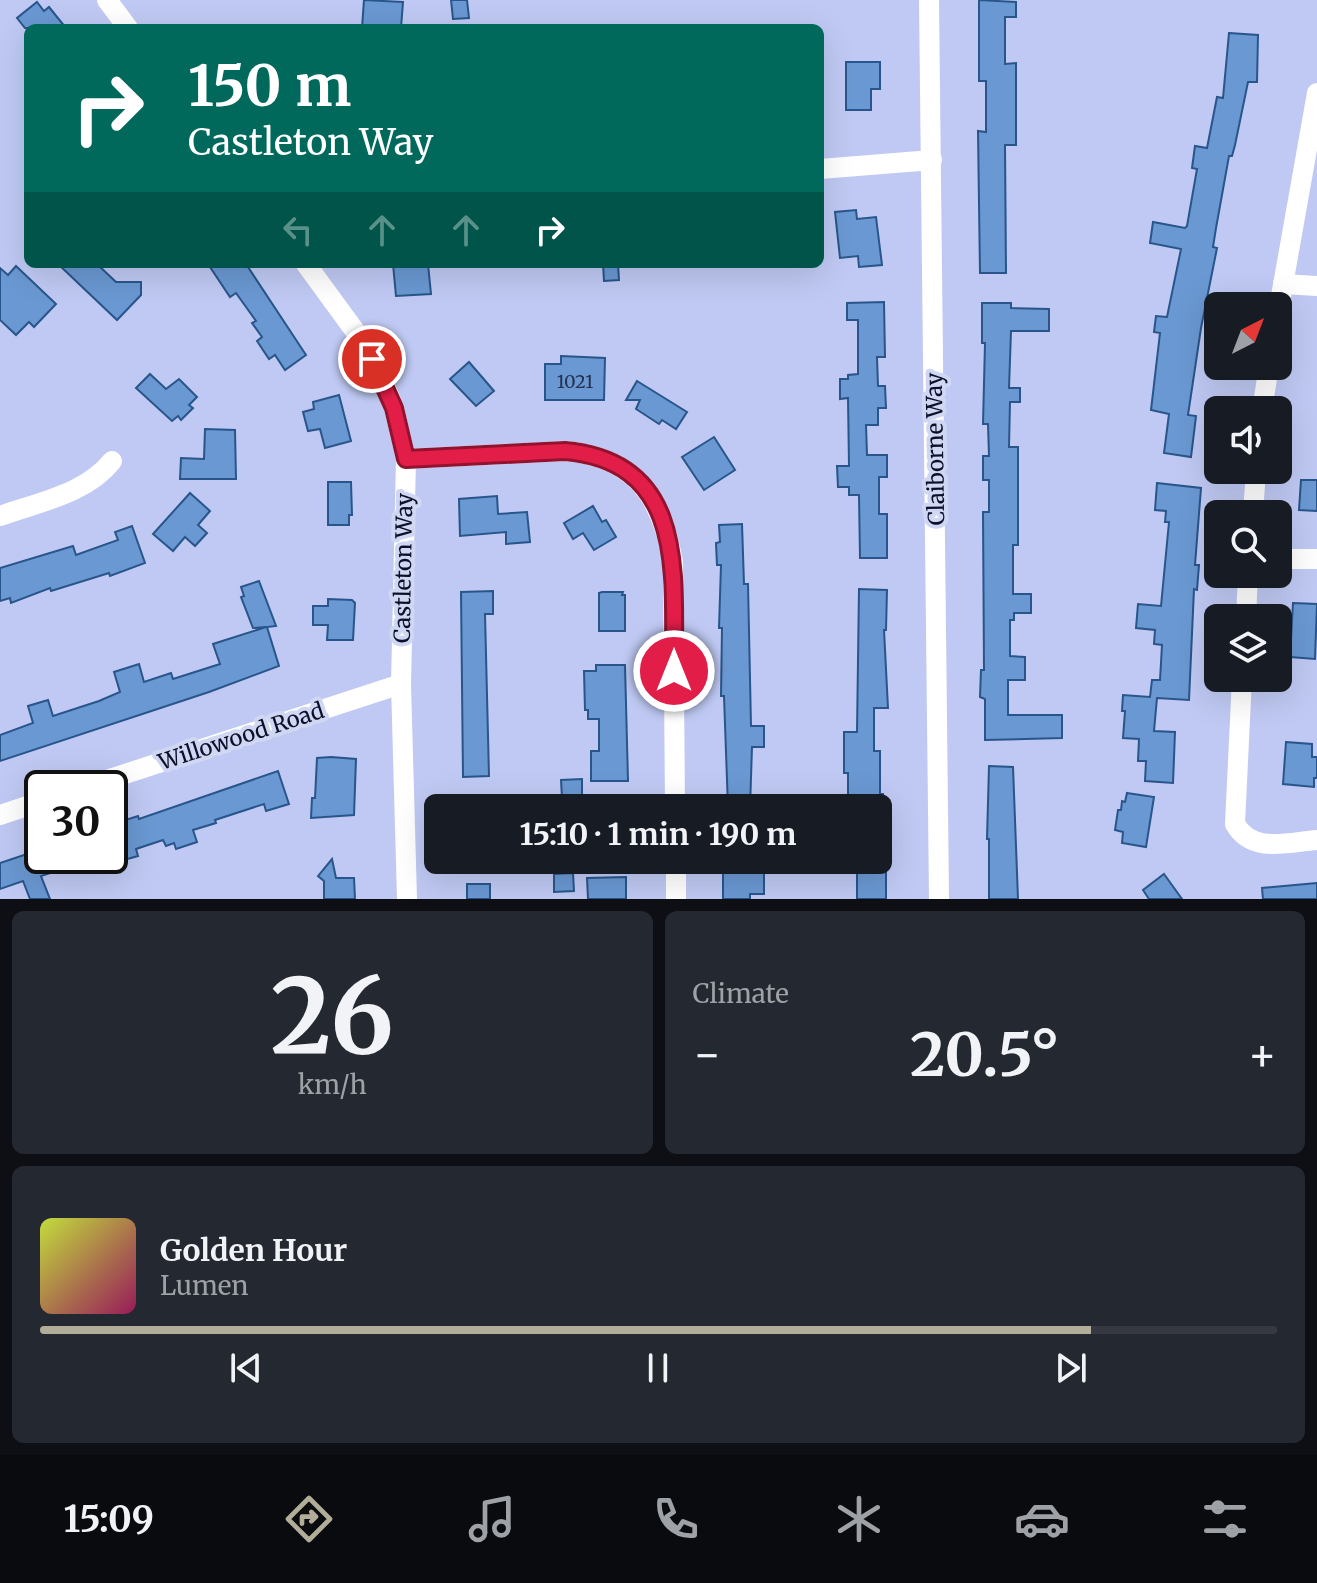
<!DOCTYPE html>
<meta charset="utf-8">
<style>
:root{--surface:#171b24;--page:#242831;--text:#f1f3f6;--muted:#9ea1a6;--line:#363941;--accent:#b2ad98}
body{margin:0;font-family:Merriweather,serif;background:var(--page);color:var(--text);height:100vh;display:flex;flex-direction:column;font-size:30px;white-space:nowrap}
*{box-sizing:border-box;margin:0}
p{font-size:26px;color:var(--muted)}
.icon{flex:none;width:44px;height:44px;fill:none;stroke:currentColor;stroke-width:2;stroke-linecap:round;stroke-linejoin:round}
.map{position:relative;height:899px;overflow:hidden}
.sheet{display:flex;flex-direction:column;gap:12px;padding:12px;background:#0d0f14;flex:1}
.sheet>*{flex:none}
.banner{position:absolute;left:24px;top:24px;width:800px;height:244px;border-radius:12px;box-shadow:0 8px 32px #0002;background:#00695c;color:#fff;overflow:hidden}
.needle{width:52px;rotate:42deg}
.controls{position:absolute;left:1204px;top:292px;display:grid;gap:16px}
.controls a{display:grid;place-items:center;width:88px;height:88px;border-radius:12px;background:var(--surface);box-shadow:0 8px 32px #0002;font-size:40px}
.speed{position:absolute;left:24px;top:770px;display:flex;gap:16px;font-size:40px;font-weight:700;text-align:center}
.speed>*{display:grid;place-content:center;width:104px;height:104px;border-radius:50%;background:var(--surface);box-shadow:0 8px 32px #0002;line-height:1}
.speed .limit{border:4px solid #111;border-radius:12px;background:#fff;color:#111}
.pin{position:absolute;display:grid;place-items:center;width:68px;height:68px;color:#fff;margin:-34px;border:4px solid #fff;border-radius:50%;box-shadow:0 2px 8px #0007}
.me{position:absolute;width:88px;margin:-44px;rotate:0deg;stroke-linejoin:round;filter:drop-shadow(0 0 6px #0008)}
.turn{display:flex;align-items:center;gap:28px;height:168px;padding:0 32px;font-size:36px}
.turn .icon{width:104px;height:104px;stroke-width:2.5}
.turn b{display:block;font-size:56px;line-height:68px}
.lanes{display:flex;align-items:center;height:76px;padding:0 32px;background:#0003;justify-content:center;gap:40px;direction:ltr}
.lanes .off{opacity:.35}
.big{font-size:60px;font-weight:700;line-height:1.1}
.sheet .tile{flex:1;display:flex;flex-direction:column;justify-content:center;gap:12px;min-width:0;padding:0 28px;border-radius:12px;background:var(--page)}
.sheet .dial{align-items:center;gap:0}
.dial b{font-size:104px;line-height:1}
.song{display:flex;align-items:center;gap:24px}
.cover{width:96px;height:96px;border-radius:12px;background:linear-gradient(135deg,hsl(70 70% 55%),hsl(330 70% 35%))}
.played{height:8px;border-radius:4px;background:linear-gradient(90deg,var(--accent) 85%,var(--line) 85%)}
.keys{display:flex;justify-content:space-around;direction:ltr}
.heat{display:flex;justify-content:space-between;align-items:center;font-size:44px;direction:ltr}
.sheet .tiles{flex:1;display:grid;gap:12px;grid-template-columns:1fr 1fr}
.tile:last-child{grid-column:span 2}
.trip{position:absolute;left:424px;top:794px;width:468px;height:80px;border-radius:12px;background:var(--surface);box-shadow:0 8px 32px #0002;font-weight:700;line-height:80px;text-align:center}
.dock{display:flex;height:128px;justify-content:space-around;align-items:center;background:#090b0e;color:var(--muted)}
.dock .icon{width:56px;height:56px}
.dock .on{color:var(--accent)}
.dock b{font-size:36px;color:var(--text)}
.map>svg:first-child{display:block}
.building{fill:#6a98d2;stroke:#29558a;stroke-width:2}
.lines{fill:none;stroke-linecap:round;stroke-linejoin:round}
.street{stroke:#fff;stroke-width:20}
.route-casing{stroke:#92132f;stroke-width:20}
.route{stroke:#e11d48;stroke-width:14}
.labels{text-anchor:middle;stroke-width:8;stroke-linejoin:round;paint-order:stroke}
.number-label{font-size:18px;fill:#243152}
.street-label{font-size:22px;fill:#0c0f28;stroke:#cfd7f3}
</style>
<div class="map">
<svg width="1317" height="899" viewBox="0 0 1317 899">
<rect width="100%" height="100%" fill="#bfc9f3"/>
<!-- building -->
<g class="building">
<polygon points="364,0 403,2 401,28 362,28"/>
<polygon points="451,0 467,0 469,18 453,19"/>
<polygon points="979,0 1016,2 1016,17 1005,17 1005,64 1016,63 1016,145 1005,145 1006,273 980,273 978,131 986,132 986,81 979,81"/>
<polygon points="37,2 44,11 49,7 66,28 25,28 17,18"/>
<polygon points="1229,33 1258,35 1257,82 1248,82 1235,145 1232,156 1229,156 1216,228 1213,247 1217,248 1201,328 1188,415 1196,416 1191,457 1164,453 1169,414 1151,410 1160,333 1154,332 1156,316 1167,317 1181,249 1150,243 1153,222 1185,228 1187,226 1197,169 1192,168 1195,146 1207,148 1217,97 1223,98"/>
<polygon points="846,62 880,62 880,89 871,89 871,110 846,110"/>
<polygon points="856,210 857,219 876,217 882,265 859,267 858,256 840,258 835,212"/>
<polygon points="58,264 97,264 116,282 141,282 141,295 117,320"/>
<polygon points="208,264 246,264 306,355 285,370 275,355 269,359 257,341 262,337 252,323 256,321 236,293 230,297"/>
<polygon points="393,264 428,264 431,294 396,296"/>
<polygon points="603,264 618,264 619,280 604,281"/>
<polygon points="16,266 56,304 34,327 29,322 16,335 0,320 0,268 8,275"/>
<polygon points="884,302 885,357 877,357 878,386 885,386 886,408 878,408 878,425 866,425 867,455 887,455 887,477 879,477 879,514 887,514 887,558 860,558 859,495 849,495 849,487 838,487 837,466 849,466 848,398 840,399 840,379 848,379 848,375 858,374 858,320 847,320 847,303"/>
<polygon points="982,303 1011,303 1011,308 1049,309 1049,331 1011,331 1009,388 1020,388 1020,402 1010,402 1009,447 1018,447 1018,545 1013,545 1013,594 1031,594 1031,613 1014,613 1014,620 1010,620 1010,656 1025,657 1025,680 1008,680 1008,715 1062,715 1062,738 985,740 985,699 980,697 981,670 984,670 983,512 989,512 989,480 983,480 983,456 989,456 988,424 983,424 985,343 982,343"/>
<polygon points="561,356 605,358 604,400 545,400 545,364 561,364"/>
<polygon points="469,362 494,391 476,406 450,379"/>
<polygon points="150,374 166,389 179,379 197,397 189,405 193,408 181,420 178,416 172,421 136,388"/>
<polygon points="637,381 687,412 676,429 662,420 659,424 636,409 640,400 626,400"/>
<polygon points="339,395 351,441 325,448 320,429 308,431 303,412 314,409 313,402"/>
<polygon points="205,429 235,430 236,479 180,479 181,458 204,459"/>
<polygon points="714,437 735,470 704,490 682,457"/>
<polygon points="1301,480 1317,480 1317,511 1299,510"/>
<polygon points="328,482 351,482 352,515 349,515 349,525 328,525"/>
<polygon points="1157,483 1201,488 1195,565 1199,565 1197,590 1194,589 1189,700 1157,698 1154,731 1175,732 1173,783 1145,781 1146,761 1138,761 1139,739 1123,738 1125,711 1122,711 1123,695 1150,697 1152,680 1160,680 1162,645 1154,644 1155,630 1136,628 1138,604 1161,606 1169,522 1165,522 1166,511 1155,510"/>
<polygon points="190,493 210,511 198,525 207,533 195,546 185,537 173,551 153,534"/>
<polygon points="497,496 498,514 527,512 530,542 506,544 506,532 460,536 459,499"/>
<polygon points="593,506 602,522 606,520 616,537 594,550 583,533 573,539 564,523"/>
<polygon points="742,524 744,584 748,584 751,726 764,726 764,747 752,747 750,808 728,808 724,696 721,696 722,628 719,628 721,565 717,565 716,543 720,542 719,525"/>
<polygon points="132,526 145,563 110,576 109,573 51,591 50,588 11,603 10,598 0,601 0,568 73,546 76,555 118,540 115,532"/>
<polygon points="259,581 276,626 267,627 279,666 209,692 0,761 0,735 33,723 28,706 48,700 53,716 99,701 120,692 114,672 139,664 144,682 171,673 173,679 220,664 213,644 266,627 253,628 241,597 244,596 241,587"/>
<polygon points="859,589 887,590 886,630 884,630 888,708 874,708 874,751 880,751 880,794 883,794 883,808 848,808 848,773 844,773 844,732 857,732"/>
<polygon points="493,591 493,614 485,614 489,776 463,777 461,592"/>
<polygon points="602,592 623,592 622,595 625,595 625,631 599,631 599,593"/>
<polygon points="328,599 352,600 355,603 353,640 327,640 328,625 313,625 313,606 328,606"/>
<polygon points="1293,603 1317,604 1315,659 1290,657"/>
<polygon points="596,665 625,665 628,781 591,781 591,751 599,751 599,719 588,719 588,710 585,710 584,671 596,671"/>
<polygon points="1286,742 1312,744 1312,757 1317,757 1317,778 1314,778 1314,787 1283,784"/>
<polygon points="331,757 356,759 354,815 311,818 312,798 315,798 317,758"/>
<polygon points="989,766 1013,767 1018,899 989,899 989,839 987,839"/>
<polygon points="278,771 289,804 266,811 264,804 215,820 216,823 193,830 197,842 176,849 174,843 166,846 163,840 136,849 138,856 110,864 110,825 138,816 139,819"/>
<polygon points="582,779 582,798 562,798 561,780"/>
<polygon points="1127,793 1154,797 1146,847 1122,843 1123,832 1115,830 1118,810 1121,810 1122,801 1125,802"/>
<polygon points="42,849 42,856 93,856 93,859 41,876 50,899 30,899 23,881 0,889 0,863"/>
<polygon points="332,859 336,878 354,878 355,899 324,899 324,881 318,876"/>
<rect x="857" y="863" width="29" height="36"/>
<polygon points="723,865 750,865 752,870 764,870 764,894 750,894 750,899 723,899"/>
<polygon points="573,873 574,891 554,892 554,874"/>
<polygon points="1164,874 1182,899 1149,899 1143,890"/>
<polygon points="626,877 626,899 588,899 587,878"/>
<polygon points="1317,883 1317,899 1263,899 1262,888"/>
<rect x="467" y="884" width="23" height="15"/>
</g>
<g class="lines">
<!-- street -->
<g class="street">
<polyline points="107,0 128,28"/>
<polyline points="929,0 939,899"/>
<polyline points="820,169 932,160"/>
<polyline points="306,264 363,342 381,376 394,408 406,459 401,684 407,899"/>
<polyline points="1283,284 1317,286"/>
<polyline points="1278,313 1317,93"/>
<polyline points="1262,410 1269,366"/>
<path d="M 406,459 L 565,451 C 635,457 661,496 673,562 L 675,808"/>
<polyline points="1253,514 1256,470"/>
<path d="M 0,516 C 39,502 86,494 112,461"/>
<polyline points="1278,559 1317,559"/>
<polyline points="1246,618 1248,574"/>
<path d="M 1242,678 L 1235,824 C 1252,854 1288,842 1317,840"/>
<polyline points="82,788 401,684"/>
<polyline points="0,815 42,801"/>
<polyline points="676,860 676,899"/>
</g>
</g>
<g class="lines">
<defs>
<path id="route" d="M 372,359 L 394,408 L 406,459 L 565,451 C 689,462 673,578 674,671"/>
</defs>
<!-- route casing -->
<use href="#route" class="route-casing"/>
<!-- route -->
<use href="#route" class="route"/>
</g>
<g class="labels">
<!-- number labels -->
<g class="number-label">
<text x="575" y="388">1021</text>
</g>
<!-- street labels -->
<g class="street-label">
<text transform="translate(935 449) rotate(-91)" y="8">Claiborne Way</text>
<text transform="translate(403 568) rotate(-89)" y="8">Castleton Way</text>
<text transform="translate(241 736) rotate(-18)" y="8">Willowood Road</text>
</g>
</g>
</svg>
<div class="controls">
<a><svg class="needle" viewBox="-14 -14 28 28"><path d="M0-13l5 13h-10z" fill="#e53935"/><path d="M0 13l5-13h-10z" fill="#9ea1a6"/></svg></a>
<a><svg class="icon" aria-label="sound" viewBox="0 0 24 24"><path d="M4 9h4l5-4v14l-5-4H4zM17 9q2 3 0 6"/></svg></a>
<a><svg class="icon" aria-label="search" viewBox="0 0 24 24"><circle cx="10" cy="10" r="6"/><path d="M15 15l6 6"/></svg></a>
<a><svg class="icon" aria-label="layers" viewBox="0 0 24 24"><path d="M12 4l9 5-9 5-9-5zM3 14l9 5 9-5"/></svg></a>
</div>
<div class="speed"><div class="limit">30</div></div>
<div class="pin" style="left:372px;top:359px;background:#d93025"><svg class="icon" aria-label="arrive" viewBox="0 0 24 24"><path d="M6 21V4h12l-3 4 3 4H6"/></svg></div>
<svg class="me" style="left:674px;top:671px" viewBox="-20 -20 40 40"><circle r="17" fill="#e11d48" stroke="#fff" stroke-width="3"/><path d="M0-11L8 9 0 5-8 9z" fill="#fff"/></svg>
<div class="trip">15:10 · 1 min · 190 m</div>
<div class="banner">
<div class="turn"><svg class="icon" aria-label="right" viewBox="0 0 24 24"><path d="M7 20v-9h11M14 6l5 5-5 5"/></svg><div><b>150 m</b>Castleton Way</div></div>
<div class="lanes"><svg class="icon off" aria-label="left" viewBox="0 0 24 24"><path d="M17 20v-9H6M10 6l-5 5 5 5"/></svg><svg class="icon off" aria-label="ahead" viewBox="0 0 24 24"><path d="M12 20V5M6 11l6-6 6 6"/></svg><svg class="icon off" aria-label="ahead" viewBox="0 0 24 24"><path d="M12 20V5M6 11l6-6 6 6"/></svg><svg class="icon" aria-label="right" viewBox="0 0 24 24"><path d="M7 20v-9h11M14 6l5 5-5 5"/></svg></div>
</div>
</div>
<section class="sheet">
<div class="tiles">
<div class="tile dial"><b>26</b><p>km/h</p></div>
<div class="tile"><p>Climate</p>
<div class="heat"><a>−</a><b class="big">20.5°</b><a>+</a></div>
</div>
<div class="tile">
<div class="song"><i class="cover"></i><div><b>Golden Hour</b><p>Lumen</p></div></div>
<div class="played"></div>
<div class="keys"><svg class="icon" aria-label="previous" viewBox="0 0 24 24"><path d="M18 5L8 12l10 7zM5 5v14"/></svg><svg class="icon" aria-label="pause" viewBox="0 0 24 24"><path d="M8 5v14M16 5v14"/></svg><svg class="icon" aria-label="next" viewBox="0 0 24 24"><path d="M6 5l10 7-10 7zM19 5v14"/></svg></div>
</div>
</div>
</section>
<nav class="dock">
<b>15:09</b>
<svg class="icon on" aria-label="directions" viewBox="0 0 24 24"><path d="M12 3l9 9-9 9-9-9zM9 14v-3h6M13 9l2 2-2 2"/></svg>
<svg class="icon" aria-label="music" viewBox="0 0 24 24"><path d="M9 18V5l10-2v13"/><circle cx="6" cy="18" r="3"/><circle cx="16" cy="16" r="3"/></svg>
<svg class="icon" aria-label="phone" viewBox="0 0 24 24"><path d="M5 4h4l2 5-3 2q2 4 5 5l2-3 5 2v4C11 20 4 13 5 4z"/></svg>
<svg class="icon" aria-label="climate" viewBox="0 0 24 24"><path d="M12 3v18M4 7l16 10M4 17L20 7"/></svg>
<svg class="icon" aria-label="car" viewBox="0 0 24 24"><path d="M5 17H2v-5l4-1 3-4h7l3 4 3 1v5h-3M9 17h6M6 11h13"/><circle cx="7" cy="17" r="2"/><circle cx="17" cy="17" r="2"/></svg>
<svg class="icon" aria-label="filters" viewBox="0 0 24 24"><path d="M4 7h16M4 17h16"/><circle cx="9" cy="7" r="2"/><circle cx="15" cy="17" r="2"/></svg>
</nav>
